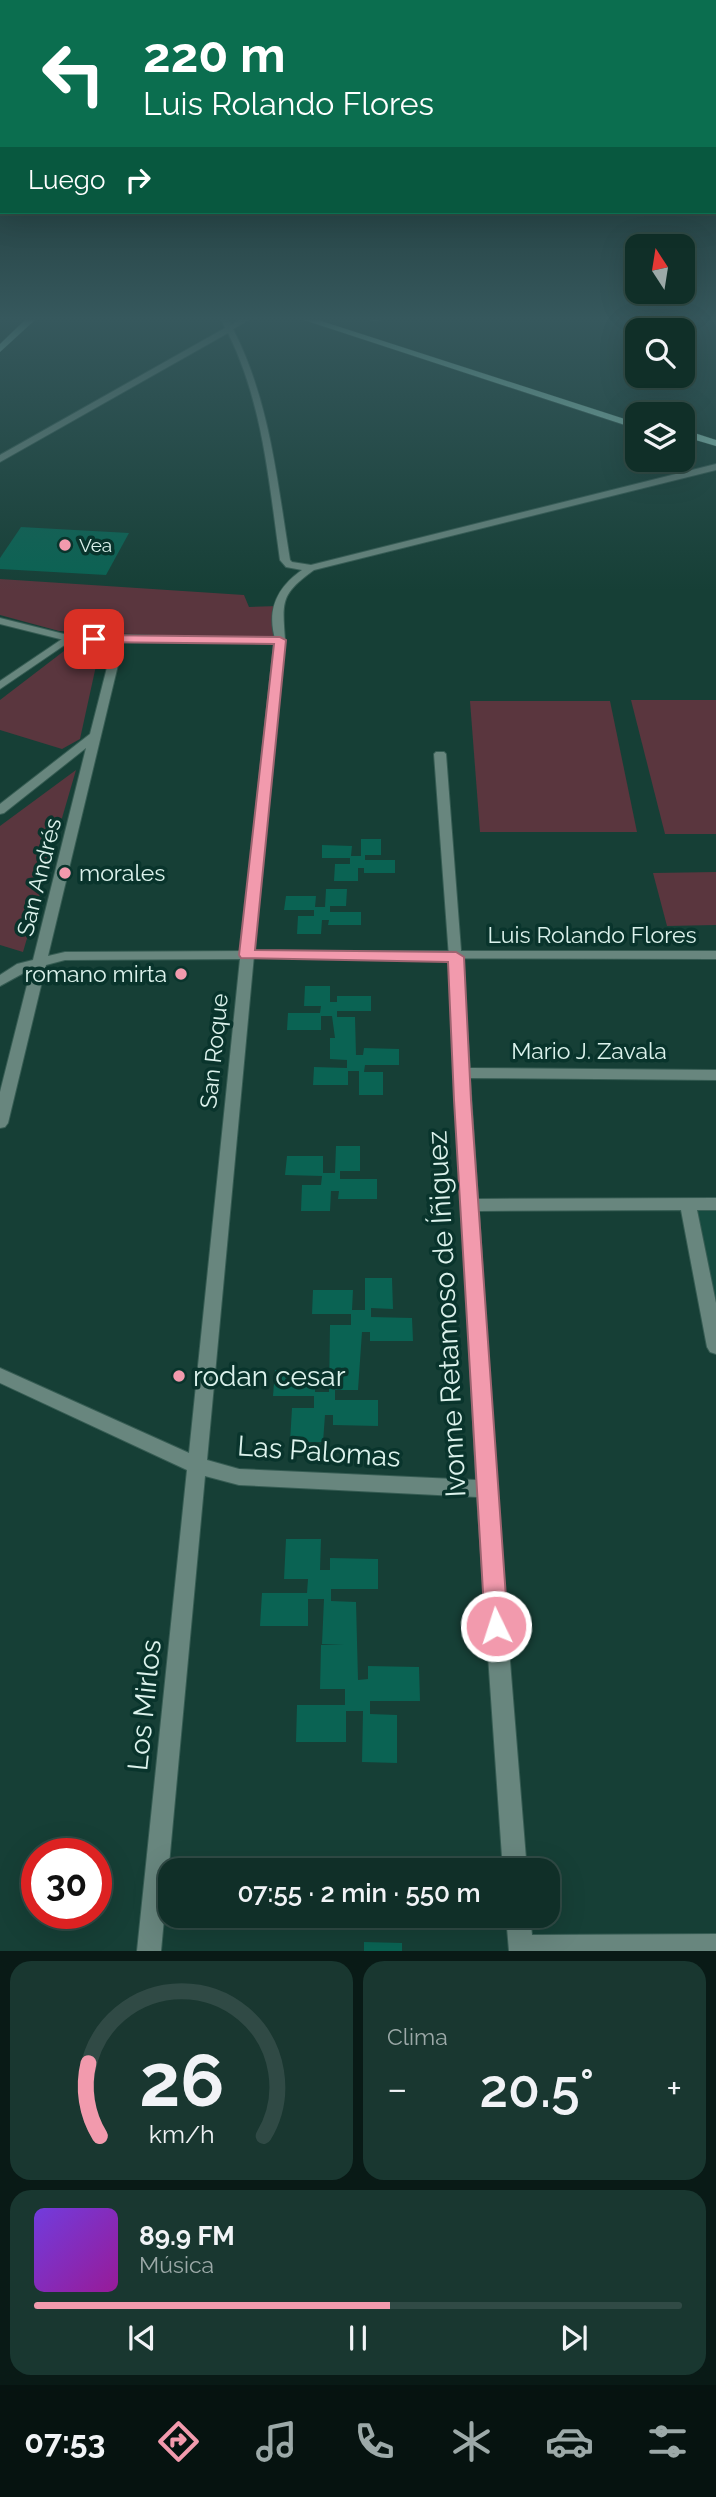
<!DOCTYPE html>
<html lang="es">
<meta charset="utf-8">
<style>
:root{--surface:#102f28;--page:#193730;--text:#f1f3f6;--muted:#9ca9a8;--line:#304a45;--accent:#f29aad}
body{margin:0;font-family:Raleway,sans-serif;background:var(--page);color:var(--text);height:100vh;display:flex;flex-direction:column;font-size:26px;white-space:nowrap}
*{box-sizing:border-box;margin:0}
p{font-size:23px;color:var(--muted)}
.icon{flex:none;width:38px;height:38px;fill:none;stroke:currentColor;stroke-width:2;stroke-linecap:round;stroke-linejoin:round}
.map{position:relative;height:1951px;overflow:hidden}
.details{display:flex;flex-direction:column;gap:10px;padding:10px;background:#091a16;flex:1}
.details>*{flex:none}
.hud{position:absolute;left:0px;top:0px;width:718px;height:214px;box-shadow:0 7px 28px #0002,0 0 0 2px var(--line);background:#0b6e4f;color:#fff;overflow:hidden}
.needle{width:46px;rotate:348deg}
.tools{position:absolute;left:625px;top:234px;display:grid;gap:14px}
.tools a{display:grid;place-items:center;width:70px;height:70px;border-radius:14px;background:var(--surface);box-shadow:0 7px 28px #0002,0 0 0 2px var(--line);font-size:35px}
.speed{position:absolute;left:21px;top:1838px;display:flex;gap:14px;font-size:35px;font-weight:700;text-align:center}
.speed>*{display:grid;place-content:center;width:91px;height:91px;border-radius:50%;background:var(--surface);box-shadow:0 7px 28px #0002,0 0 0 2px var(--line);line-height:1}
.speed .limit{border:10px solid #d22;background:#fff;color:#111}
.pin{position:absolute;display:grid;place-items:center;width:60px;height:60px;color:#fff;margin:-30px;border-radius:14px;box-shadow:0 4px 10px #0006}
.me{position:absolute;width:77px;margin:-38px;rotate:356deg;stroke-linejoin:round;filter:drop-shadow(0 0 5px #0008)}
.turn{display:flex;align-items:center;gap:24px;height:147px;padding:0 28px;font-size:32px}
.turn .icon{width:91px;height:91px;stroke-width:2.5}
.turn b{display:block;font-size:49px;line-height:60px}
.then{display:flex;align-items:center;height:66px;padding:0 28px;background:#0003;gap:14px;font-size:26px}
.big{font-size:52px;font-weight:600;line-height:1.1}
.details .widget{flex:1;display:flex;flex-direction:column;justify-content:center;gap:10px;min-width:0;padding:0 24px;border-radius:21px;background:var(--page)}
.details .dial{align-items:center;gap:0}
.dial svg{height:182px;overflow:visible;fill:none;stroke:var(--line);stroke-width:7;stroke-linecap:round;text-anchor:middle}
.dial text{fill:var(--text);stroke:none}
.song{display:flex;align-items:center;gap:21px}
.cover{width:84px;height:84px;border-radius:10px;background:linear-gradient(135deg,hsl(260 70% 55%),hsl(300 70% 35%))}
.played{height:7px;border-radius:4px;background:linear-gradient(90deg,var(--accent) 55%,var(--line) 55%)}
.keys{display:flex;justify-content:space-around;direction:ltr}
.heat{display:flex;justify-content:space-between;align-items:center;font-size:38px;direction:ltr}
.details .tiles{flex:1;display:grid;gap:10px;grid-template-columns:1fr 1fr}
.widget:last-child{grid-column:span 2}
.trip{position:absolute;left:158px;top:1858px;width:402px;height:70px;border-radius:21px;background:var(--surface);box-shadow:0 7px 28px #0002,0 0 0 2px var(--line);font-weight:600;line-height:70px;text-align:center}
.tabs{display:flex;height:112px;justify-content:space-around;align-items:center;background:#061310;color:var(--muted)}
.tabs .icon{width:49px;height:49px}
.tabs .active{color:var(--accent)}
.tabs b{font-size:32px;color:var(--text)}
.map>svg:first-child{display:block}
.built{fill:#164b40}
.green{fill:#5a363e}
.building{fill:#0a6353}
.lines{fill:none;stroke-linecap:round;stroke-linejoin:round}
.minor-casing{stroke:#365c53;stroke-width:2}
.tertiary-casing{stroke:#365c53;stroke-width:2}
.primary-casing{stroke:#365c53;stroke-width:1}
.minor{fill:#68867e;fill-rule:evenodd}
.tertiary{fill:#68867e;fill-rule:evenodd}
.primary{fill:#96d5c5;fill-rule:evenodd}
.route{fill:#f29aad;stroke:#9d6470;stroke-width:2}
.poi-dot{fill:#f29aad;stroke:#09342c;stroke-width:2.5}
.labels{text-anchor:middle;stroke-width:7;stroke-linejoin:round;paint-order:stroke}
.far-poi-label{font-size:19px;fill:#dcf2ec;stroke:#09342c;text-anchor:start}
.poi-label{font-size:23px;fill:#dcf2ec;stroke:#09342c;text-anchor:start}
.street-label{font-size:23px;fill:#dcf2ec;stroke:#09342c}
.near-street-label{font-size:28px;fill:#dcf2ec;stroke:#09342c}
.near-poi-label{font-size:28px;fill:#dcf2ec;stroke:#09342c;text-anchor:start}
</style>
<div class="map">
<svg width="716" height="1951" viewBox="0 0 716 1951">
<rect width="100%" height="100%" fill="#163f36"/>
<!-- built -->
<polygon class="built" points="696,1210 716,1210 716,1315"/>
<!-- green -->
<g class="green">
<polygon points="0,579 244,595 249,607 278,606 280,640 59,631 0,615"/>
<polygon points="64,651 99,652 80,739 62,749 0,730 0,700"/>
<polygon points="631,700 716,700 716,834 665,834"/>
<polygon points="470,701 610,701 637,832 480,832"/>
<polygon points="76,770 23,952 0,945 0,826"/>
<polygon points="716,872 716,925 667,926 653,873"/>
</g>
<!-- building -->
<g class="building">
<polygon points="21,527 129,533 106,575 0,569 0,558"/>
<polygon points="361,839 381,839 381,855 365,855 365,860 395,860 395,873 364,873 364,868 358,868 358,881 334,881 335,864 350,864 350,858 322,858 322,845 352,846 351,856 361,856"/>
<polygon points="326,889 347,889 346,906 330,906 330,912 361,912 361,925 328,925 329,920 322,920 321,934 297,934 298,916 314,916 314,910 284,910 286,896 316,896 315,907 325,907"/>
<polygon points="305,986 330,986 330,1002 337,1002 337,996 371,996 371,1011 337,1011 337,1017 355,1017 356,1055 363,1055 364,1048 399,1049 399,1065 365,1065 364,1072 383,1072 383,1095 359,1095 359,1071 348,1071 348,1085 313,1085 314,1067 347,1068 347,1060 330,1059 330,1038 335,1038 332,1016 321,1016 321,1030 287,1030 288,1013 320,1013 321,1006 304,1006"/>
<polygon points="336,1146 360,1146 360,1171 340,1171 340,1179 377,1179 377,1199 338,1199 339,1191 331,1191 330,1211 301,1211 302,1185 321,1185 322,1176 285,1175 287,1156 323,1156 323,1173 335,1173"/>
<polygon points="365,1278 392,1278 393,1309 371,1308 371,1317 412,1318 413,1341 370,1341 370,1332 362,1332 358,1390 335,1390 335,1400 378,1400 378,1426 333,1425 333,1415 325,1415 323,1442 290,1442 292,1408 314,1408 314,1396 273,1396 275,1370 316,1370 315,1392 329,1392 330,1325 351,1325 351,1314 312,1314 313,1290 353,1290 352,1310 365,1310"/>
<polygon points="286,1539 321,1539 320,1570 330,1570 330,1558 378,1559 378,1589 331,1589 331,1601 356,1602 358,1680 368,1679 368,1666 419,1667 420,1701 370,1701 370,1714 397,1715 397,1763 362,1762 363,1711 346,1711 346,1742 296,1742 297,1705 345,1705 345,1689 320,1689 321,1645 344,1644 322,1644 324,1599 308,1599 308,1626 260,1626 262,1593 307,1593 308,1579 284,1579"/>
<polygon points="364,1942 402,1943 402,1951 364,1951"/>
</g>
<g class="lines">
<defs>
<g id="minor">
<path d="M 220,318 L 228,318 L 231,325 L 243,318 L 252,318 L 233,329 C 270,401 277,481 290,560 L 292,562 L 311,565 L 716,464 L 716,470 L 314,570 C 281,594 282,600 285,640 L 284,642 L 276,642 C 266,611 276,588 302,570 L 286,567 L 280,560 C 269,483 263,403 228,333 L 0,462 L 0,455 L 225,328 Z"/>
<polygon points="374,318 384,318 375,322 371,320"/>
<polygon points="68,635 73,638 72,640 0,689 0,681"/>
<polygon points="119,637 124,640 48,956 65,952 247,951 254,955 207,1460 239,1469 476,1480 449,957 434,754 436,752 444,752 446,754 470,1068 716,1070 716,1080 470,1078 478,1199 716,1198 716,1210 697,1210 716,1303 716,1354 710,1352 707,1347 681,1210 479,1211 496,1489 527,1871 503,1871 477,1497 239,1485 205,1476 161,1951 137,1951 187,1470 0,1383 0,1368 189,1453 240,959 65,960 46,965 8,1123 5,1127 0,1128 0,1092 31,969 0,986 0,975 17,964 33,960 86,748 4,813 0,814 0,804 90,734 114,640"/>
<polygon points="506,1916 530,1916 532,1935 716,1934 716,1951 509,1951"/>
</g>
<polygon id="tertiary" points="0,618 68,635 284,638 285,640 254,951 716,951 716,959 242,958 240,955 274,643 68,641 0,624"/>
<g id="primary">
<polygon points="27,318 37,318 0,352 0,344"/>
<polygon points="298,318 312,318 637,423 637,429"/>
<polygon points="682,429 716,440 716,446 682,436"/>
</g>
</defs>
<!-- minor casing -->
<use href="#minor" class="minor-casing"/>
<!-- tertiary casing -->
<use href="#tertiary" class="tertiary-casing"/>
<!-- primary casing -->
<use href="#primary" class="primary-casing"/>
<!-- minor -->
<use href="#minor" class="minor"/>
<!-- tertiary -->
<use href="#tertiary" class="tertiary"/>
<!-- primary -->
<use href="#primary" class="primary"/>
</g>
<!-- sky -->
<linearGradient id="sky" x2="0" y2="1"><stop stop-color="#0c231e"/><stop offset="0.54" stop-color="#36585d"/><stop offset="1" stop-color="#36585d" stop-opacity="0"/></linearGradient>
<rect width="716" height="591" fill="url(#sky)"/>
<!-- route -->
<polygon class="route" points="94,635 280,637 286,640 255,950 456,952 464,957 471,1100 508,1626 505,1633 496,1636 488,1633 485,1626 454,1100 448,962 241,958 239,955 274,644 89,642 88,639"/>
<!-- markers -->
<g class="poi-dot">
<circle cx="65" cy="545" r="7"/>
<circle cx="65" cy="873" r="7"/>
<circle cx="181" cy="974" r="7"/>
<circle cx="179" cy="1376" r="7"/>
</g>
<g class="labels">
<!-- far-poi labels -->
<g class="far-poi-label">
<text x="79" y="552">Vea</text>
</g>
<!-- poi labels -->
<g class="poi-label">
<text x="79" y="881">morales</text>
<text x="167" y="982" text-anchor="end">romano mirta</text>
</g>
<!-- street labels -->
<g class="street-label">
<text transform="translate(39 877) rotate(-76)" y="8">San Andrés</text>
<text x="592" y="943">Luis Rolando Flores</text>
<text transform="translate(214 1051) rotate(-84)" y="8">San Roque</text>
<text x="589" y="1059">Mario J. Zavala</text>
</g>
<!-- near-street labels -->
<g class="near-street-label">
<text transform="translate(446 1314) rotate(-93)" y="10">Ivonne Retamoso de Íñiguez</text>
<text transform="translate(319 1451) rotate(4)" y="10">Las Palomas</text>
<text transform="translate(144 1705) rotate(-84)" y="10">Los Mirlos</text>
</g>
<!-- near-poi labels -->
<g class="near-poi-label">
<text x="193" y="1386">rodan cesar</text>
</g>
</g>
</svg>
<div class="tools">
<a><svg class="needle" viewBox="-14 -14 28 28"><path d="M0-13l5 13h-10z" fill="#e53935"/><path d="M0 13l5-13h-10z" fill="#9ca9a8"/></svg></a>
<a><svg class="icon" aria-label="search" viewBox="0 0 24 24"><circle cx="10" cy="10" r="6"/><path d="M15 15l6 6"/></svg></a>
<a><svg class="icon" aria-label="layers" viewBox="0 0 24 24"><path d="M12 4l9 5-9 5-9-5zM3 14l9 5 9-5"/></svg></a>
</div>
<div class="speed"><div class="limit">30</div></div>
<div class="pin" style="left:94px;top:639px;background:#d93025"><svg class="icon" aria-label="arrive" viewBox="0 0 24 24"><path d="M6 21V4h12l-3 4 3 4H6"/></svg></div>
<svg class="me" style="left:496px;top:1626px" viewBox="-20 -20 40 40"><circle r="17" fill="#f29aad" stroke="#fff" stroke-width="3"/><path d="M0-11L8 9 0 5-8 9z" fill="#fff"/></svg>
<div class="trip">07:55 · 2 min · 550 m</div>
<div class="hud">
<div class="turn"><svg class="icon" aria-label="left" viewBox="0 0 24 24"><path d="M17 20v-9H6M10 6l-5 5 5 5"/></svg><div><b>220 m</b>Luis Rolando Flores</div></div>
<div class="then">Luego<svg class="icon" aria-label="right" viewBox="0 0 24 24"><path d="M7 20v-9h11M14 6l5 5-5 5"/></svg></div>
</div>
</div>
<section class="details">
<div class="tiles">
<div class="widget dial"><svg viewBox="0 0 100 80">
<path d="M14 69A42 42 0 1 1 86 69"/>
<path d="M14 69A42 42 0 0 1 9 37" stroke="#f29aad"/>
<text x="50" y="56" font-size="32" font-weight="700">26</text>
<text x="50" y="72" font-size="11">km/h</text>
</svg></div>
<div class="widget"><p>Clima</p>
<div class="heat"><a>−</a><b class="big">20.5°</b><a>+</a></div>
</div>
<div class="widget">
<div class="song"><i class="cover"></i><div><b>89.9 FM</b><p>Música</p></div></div>
<div class="played"></div>
<div class="keys"><svg class="icon" aria-label="previous" viewBox="0 0 24 24"><path d="M18 5L8 12l10 7zM5 5v14"/></svg><svg class="icon" aria-label="pause" viewBox="0 0 24 24"><path d="M8 5v14M16 5v14"/></svg><svg class="icon" aria-label="next" viewBox="0 0 24 24"><path d="M6 5l10 7-10 7zM19 5v14"/></svg></div>
</div>
</div>
</section>
<nav class="tabs">
<b>07:53</b>
<svg class="icon active" aria-label="directions" viewBox="0 0 24 24"><path d="M12 3l9 9-9 9-9-9zM9 14v-3h6M13 9l2 2-2 2"/></svg>
<svg class="icon" aria-label="music" viewBox="0 0 24 24"><path d="M9 18V5l10-2v13"/><circle cx="6" cy="18" r="3"/><circle cx="16" cy="16" r="3"/></svg>
<svg class="icon" aria-label="phone" viewBox="0 0 24 24"><path d="M5 4h4l2 5-3 2q2 4 5 5l2-3 5 2v4C11 20 4 13 5 4z"/></svg>
<svg class="icon" aria-label="climate" viewBox="0 0 24 24"><path d="M12 3v18M4 7l16 10M4 17L20 7"/></svg>
<svg class="icon" aria-label="car" viewBox="0 0 24 24"><path d="M5 17H2v-5l4-1 3-4h7l3 4 3 1v5h-3M9 17h6M6 11h13"/><circle cx="7" cy="17" r="2"/><circle cx="17" cy="17" r="2"/></svg>
<svg class="icon" aria-label="filters" viewBox="0 0 24 24"><path d="M4 7h16M4 17h16"/><circle cx="9" cy="7" r="2"/><circle cx="15" cy="17" r="2"/></svg>
</nav>
